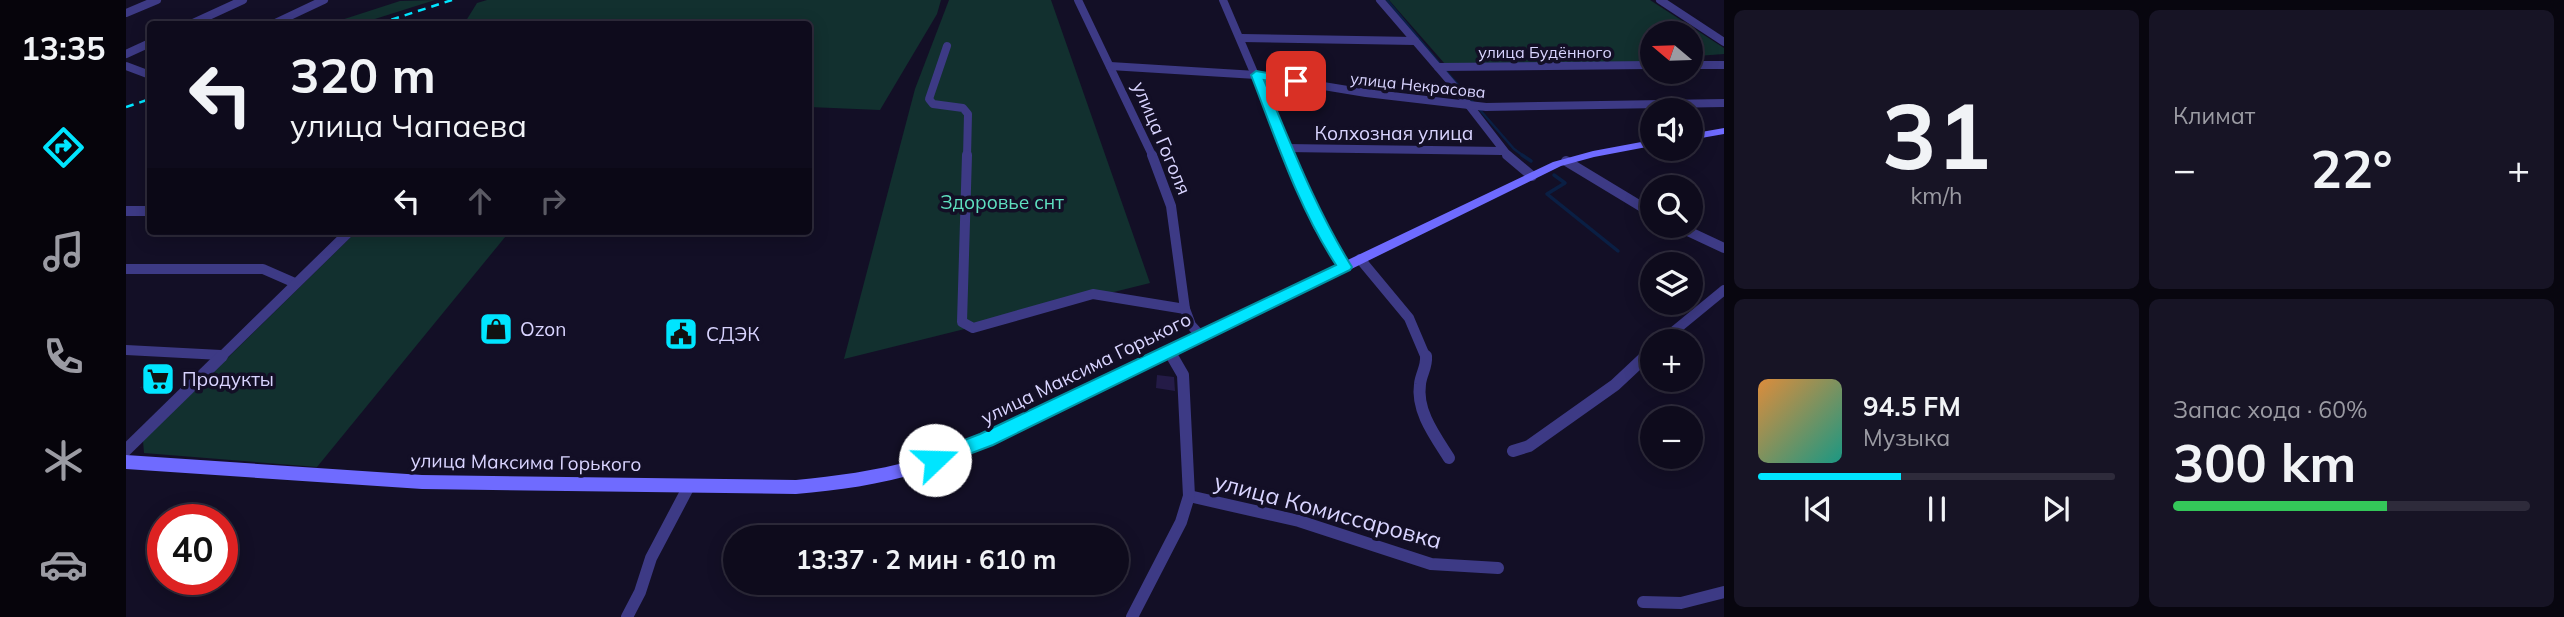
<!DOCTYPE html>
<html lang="ru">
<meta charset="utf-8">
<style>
:root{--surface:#0e0b1c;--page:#171425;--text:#f1f3f6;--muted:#9b9ba3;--line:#2e2b3b;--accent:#00e5ff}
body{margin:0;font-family:Mulish,sans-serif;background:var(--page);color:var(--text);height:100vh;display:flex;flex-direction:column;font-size:26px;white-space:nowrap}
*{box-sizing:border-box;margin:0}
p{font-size:23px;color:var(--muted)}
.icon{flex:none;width:38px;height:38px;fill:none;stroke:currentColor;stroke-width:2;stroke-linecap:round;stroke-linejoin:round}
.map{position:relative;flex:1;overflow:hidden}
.panel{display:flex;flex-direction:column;gap:10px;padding:10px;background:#08060f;width:840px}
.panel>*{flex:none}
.top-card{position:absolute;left:21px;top:21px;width:665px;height:214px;border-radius:7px;box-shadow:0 4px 18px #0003,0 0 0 2px var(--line);background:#0e0b1c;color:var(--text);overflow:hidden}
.needle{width:46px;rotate:289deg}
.buttons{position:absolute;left:1514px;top:21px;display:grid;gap:14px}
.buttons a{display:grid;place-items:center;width:63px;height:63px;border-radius:50%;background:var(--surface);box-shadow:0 4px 18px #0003,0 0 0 2px var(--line);font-size:35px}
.speed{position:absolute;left:21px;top:504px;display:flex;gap:14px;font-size:35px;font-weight:700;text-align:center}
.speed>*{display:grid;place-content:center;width:91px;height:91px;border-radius:50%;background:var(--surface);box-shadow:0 4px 18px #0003,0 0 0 2px var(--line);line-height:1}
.speed .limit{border:10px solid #d22;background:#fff;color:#111}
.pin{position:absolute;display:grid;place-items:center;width:60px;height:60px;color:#fff;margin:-30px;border-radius:14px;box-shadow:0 4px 10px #0006}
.me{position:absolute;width:77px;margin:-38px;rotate:69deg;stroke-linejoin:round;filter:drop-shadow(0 0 5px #0008)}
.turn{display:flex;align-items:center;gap:24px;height:147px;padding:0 28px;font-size:32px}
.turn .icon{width:91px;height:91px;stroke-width:2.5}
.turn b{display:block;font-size:49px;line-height:60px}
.lanes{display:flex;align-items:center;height:66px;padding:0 28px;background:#0003;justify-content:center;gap:35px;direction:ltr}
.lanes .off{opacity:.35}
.big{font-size:52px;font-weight:700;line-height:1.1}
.panel .card{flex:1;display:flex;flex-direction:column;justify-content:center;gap:10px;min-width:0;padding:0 24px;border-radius:10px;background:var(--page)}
.panel .dial{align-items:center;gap:0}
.dial b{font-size:91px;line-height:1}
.song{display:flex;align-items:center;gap:21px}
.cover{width:84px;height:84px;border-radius:10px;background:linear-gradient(135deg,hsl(30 70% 55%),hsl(170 70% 35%))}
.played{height:7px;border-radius:4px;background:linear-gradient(90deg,var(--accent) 40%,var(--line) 40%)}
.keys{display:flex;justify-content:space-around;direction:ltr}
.heat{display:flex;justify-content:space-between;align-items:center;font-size:38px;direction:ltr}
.charge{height:10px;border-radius:5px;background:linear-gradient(90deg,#34c759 60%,var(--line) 0)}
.panel .tiles{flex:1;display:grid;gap:10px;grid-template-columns:repeat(2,1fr)}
.trip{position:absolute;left:597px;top:525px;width:406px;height:70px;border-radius:35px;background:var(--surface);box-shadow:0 4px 18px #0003,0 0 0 2px var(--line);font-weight:700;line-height:70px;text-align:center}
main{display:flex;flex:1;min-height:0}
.menu{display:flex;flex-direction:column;width:126px;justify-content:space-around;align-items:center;background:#06040b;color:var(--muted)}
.menu .icon{width:49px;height:49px}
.menu .current{color:var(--accent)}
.menu b{font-size:32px;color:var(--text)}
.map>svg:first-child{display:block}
.green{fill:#12302f}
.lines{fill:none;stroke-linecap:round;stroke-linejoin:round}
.stream-far1{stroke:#0a1f44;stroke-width:2.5}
.stream{stroke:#0a1f44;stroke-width:3.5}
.building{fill:#241b47}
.street-far2{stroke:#3d3a85;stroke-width:8}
.street-far1{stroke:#3d3a85;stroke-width:10}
.street{stroke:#3d3a85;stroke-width:12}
.secondary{fill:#6f6bff;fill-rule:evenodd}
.rail{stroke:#00e5ff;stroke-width:2.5;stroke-dasharray:8 6;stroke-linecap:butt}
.route{fill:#00e5ff;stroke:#0095a6;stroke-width:2}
.labels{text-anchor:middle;stroke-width:7;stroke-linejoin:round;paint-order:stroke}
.far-street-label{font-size:16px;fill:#d9d4ff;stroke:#130f26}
.street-label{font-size:19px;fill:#d9d4ff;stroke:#130f26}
.park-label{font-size:19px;fill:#5fe0c0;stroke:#130f26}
.poi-label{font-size:19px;fill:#d9d4ff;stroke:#130f26;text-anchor:start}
.near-street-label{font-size:23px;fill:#d9d4ff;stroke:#130f26}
</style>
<main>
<nav class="menu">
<b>13:35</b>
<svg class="icon current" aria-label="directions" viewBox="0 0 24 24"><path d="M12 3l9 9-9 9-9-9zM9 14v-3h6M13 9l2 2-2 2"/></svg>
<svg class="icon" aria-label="music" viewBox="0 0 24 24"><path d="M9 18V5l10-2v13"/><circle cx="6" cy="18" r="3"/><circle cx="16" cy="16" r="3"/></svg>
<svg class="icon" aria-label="phone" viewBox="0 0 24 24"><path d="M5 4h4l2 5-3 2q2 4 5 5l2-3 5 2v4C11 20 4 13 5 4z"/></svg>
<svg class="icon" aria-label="climate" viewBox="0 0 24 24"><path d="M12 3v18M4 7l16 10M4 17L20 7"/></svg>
<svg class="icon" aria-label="car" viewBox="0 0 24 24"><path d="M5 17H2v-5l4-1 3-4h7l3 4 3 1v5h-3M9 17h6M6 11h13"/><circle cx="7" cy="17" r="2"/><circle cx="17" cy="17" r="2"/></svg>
</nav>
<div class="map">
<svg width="1598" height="617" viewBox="0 0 1598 617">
<rect width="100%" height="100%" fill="#130f26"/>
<!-- green -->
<g class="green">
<polygon points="309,0 233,24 203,24 274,1"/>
<polygon points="361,0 815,0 811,14 754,110 683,107 682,24 338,24 351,3"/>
<polygon points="823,0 925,0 1024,283 718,359 789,89"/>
<polygon points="1263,0 1524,0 1598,48 1598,54 1571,56 1570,59 1575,62 1565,62 1564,33 1526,33 1526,63 1319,64"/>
<polygon points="231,231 384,231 191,467 18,453 17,441"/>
</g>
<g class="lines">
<!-- stream-far1 -->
<g class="stream-far1">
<polyline points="1261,0 1314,64"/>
<polyline points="1319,70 1348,103"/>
<polyline points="1354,110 1388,149 1399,157"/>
</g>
<!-- stream -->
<g class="stream">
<polyline points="1396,155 1405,161"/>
<polyline points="1428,175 1439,183 1421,194 1492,251"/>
</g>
</g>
<!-- building -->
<g class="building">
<polygon points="33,369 49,370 30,389 14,388"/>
<polygon points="1031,375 1048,377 1049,391 1030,388"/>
</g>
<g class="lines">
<!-- street-far2 -->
<g class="street-far2">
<polyline points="952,0 1027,157"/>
<polyline points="1097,0 1164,157"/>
<polyline points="1254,0 1328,86 1383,157"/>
<polyline points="1534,0 1598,42"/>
<polyline points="0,13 31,0"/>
<polyline points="65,24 117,0"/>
<polyline points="147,24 198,0"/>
<polyline points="1116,38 1289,41"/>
<polyline points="821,46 803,99 807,104 837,108 842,114 841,157"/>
<polyline points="0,54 24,43"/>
<polyline points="1564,65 1598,65"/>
<polyline points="0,66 24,75"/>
<polyline points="984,66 1130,75 1240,93 1360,107 1598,103"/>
<polyline points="1312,67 1526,65"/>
<polyline points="1160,148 1376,151"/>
</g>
<!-- street-far1 -->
<g class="street-far1">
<polyline points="841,155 836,322 847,328 967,294 1059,309"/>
<polyline points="1026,155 1045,206 1059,309 1065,325 1075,336"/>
<polyline points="1163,155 1192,226 1219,267"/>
<polyline points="1381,155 1406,176"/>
<polyline points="1440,161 1526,213"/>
<polyline points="0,211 24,211"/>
<polyline points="1551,226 1598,248"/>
<polyline points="1234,259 1283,318 1300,358"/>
<polyline points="0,269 137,269 169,283"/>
<polyline points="1536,341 1598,290"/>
<polyline points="0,350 95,355"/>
<polyline points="1044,352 1047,358"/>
<polyline points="94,358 224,231"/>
<polyline points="1519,358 1526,351"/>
</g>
<!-- street -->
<g class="street">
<path d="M 1300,356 C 1301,367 1295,374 1294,384 C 1290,411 1309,436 1323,458"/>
<polyline points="0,450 96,356"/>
<polyline points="1387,451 1403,446 1489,385 1520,356"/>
<polyline points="1063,496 1173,521 1305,564 1372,568"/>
<polyline points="1517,602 1555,603 1598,592"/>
<polyline points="501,617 514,592 525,558 563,486"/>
<polyline points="1006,617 1055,522 1063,496 1057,375 1046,356"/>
</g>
<!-- secondary -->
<g class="secondary">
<polygon points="1598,128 1598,134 1564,140 1564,134"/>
<path d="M 1526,140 L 1526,146 L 1468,157 L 1435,166 L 867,445 C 843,454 819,465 795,472 C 754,485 712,490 670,494 L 296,489 L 0,469 L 0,455 L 296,475 L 670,480 C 710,476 749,471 789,460 C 811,454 833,444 855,435 L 1427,162 L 1467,151 Z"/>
</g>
<!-- rail -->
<g class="rail">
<polyline points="252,24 326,0"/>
<polyline points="0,107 24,99"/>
</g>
</g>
<!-- route -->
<path class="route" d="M 1130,71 L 1170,78 L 1176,81 L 1170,85 L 1138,80 C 1165,144 1189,208 1226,267 L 1224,270 L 867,445 L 809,467 L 802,465 L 800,460 L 802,454 L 854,434 L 1210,265 C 1172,207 1150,139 1125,75 Z"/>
<!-- icons -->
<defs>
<symbol id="shop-square" viewBox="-11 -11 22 22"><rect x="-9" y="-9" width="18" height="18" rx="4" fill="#00e5ff" stroke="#130f26"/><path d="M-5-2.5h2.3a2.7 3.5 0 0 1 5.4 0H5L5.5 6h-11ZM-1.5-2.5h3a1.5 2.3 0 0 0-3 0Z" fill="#111"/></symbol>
<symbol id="civic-square" viewBox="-11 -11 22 22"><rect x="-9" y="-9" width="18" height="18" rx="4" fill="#00e5ff" stroke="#130f26"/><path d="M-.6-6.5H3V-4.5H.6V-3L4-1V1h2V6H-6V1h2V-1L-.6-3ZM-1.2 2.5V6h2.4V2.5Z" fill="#111"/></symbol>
<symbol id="supermarket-square" viewBox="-11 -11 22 22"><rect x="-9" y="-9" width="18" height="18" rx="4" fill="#00e5ff" stroke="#130f26"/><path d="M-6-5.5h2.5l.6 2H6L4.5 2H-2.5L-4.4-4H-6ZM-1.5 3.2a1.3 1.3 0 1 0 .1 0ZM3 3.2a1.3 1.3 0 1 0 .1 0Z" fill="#111"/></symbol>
</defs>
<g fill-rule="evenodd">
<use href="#shop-square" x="351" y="310" width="38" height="38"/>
<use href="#civic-square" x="536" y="315" width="38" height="38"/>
<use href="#supermarket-square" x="13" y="360" width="38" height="38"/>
</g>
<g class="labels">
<!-- far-street labels -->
<g class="far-street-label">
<text x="1419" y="58">улица Будённого</text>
<text transform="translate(1292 85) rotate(6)" y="6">улица Некрасова</text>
</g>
<!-- street labels -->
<g class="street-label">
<text x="1268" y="140">Колхозная улица</text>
<text transform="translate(1036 138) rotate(67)" y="7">улица Гоголя</text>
<text transform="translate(960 368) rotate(-26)" y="7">улица Максима Горького</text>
<text transform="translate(400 462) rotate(1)" y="7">улица Максима Горького</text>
</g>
<!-- park labels -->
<g class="park-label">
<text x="876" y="209">Здоровье снт</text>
</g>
<!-- poi labels -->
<g class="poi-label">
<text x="394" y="336">Ozon</text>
<text x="580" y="341">СДЭК</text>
<text x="56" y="386">Продукты</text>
</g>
<!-- near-street labels -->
<g class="near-street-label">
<text transform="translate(1202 511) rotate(15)" y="8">улица Комиссаровка</text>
</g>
</g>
</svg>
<div class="buttons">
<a><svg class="needle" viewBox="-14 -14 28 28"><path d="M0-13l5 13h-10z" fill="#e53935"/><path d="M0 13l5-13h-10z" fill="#9b9ba3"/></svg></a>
<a><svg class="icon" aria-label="sound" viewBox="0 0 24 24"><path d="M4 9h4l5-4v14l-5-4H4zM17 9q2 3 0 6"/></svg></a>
<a><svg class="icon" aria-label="search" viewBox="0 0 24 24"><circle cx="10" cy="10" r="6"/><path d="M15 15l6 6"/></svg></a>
<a><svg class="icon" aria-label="layers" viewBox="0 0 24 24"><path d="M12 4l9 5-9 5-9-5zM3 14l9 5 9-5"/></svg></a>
<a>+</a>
<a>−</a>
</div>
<div class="speed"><div class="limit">40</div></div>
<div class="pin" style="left:1170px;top:81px;background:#d93025"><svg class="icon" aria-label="arrive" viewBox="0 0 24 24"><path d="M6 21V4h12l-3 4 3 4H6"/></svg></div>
<svg class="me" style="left:809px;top:460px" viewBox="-20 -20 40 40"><circle r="19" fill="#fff"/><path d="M0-13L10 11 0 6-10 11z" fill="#00e5ff"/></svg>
<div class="trip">13:37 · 2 мин · 610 m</div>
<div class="top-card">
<div class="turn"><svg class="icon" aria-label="left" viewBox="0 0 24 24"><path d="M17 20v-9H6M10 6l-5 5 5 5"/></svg><div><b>320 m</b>улица Чапаева</div></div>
<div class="lanes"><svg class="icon" aria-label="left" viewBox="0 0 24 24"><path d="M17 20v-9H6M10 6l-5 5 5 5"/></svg><svg class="icon off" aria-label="ahead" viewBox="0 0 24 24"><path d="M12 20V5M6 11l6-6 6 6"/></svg><svg class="icon off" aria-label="right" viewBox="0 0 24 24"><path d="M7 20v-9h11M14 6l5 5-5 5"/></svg></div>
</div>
</div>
<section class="panel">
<div class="tiles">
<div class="card dial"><b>31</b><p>km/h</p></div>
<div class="card"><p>Климат</p>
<div class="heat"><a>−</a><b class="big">22°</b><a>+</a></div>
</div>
<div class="card">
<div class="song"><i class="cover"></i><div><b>94.5 FM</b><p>Музыка</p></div></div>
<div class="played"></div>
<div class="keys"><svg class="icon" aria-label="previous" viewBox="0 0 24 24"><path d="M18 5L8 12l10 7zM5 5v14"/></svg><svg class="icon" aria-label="pause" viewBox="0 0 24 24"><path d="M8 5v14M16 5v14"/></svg><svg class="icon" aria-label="next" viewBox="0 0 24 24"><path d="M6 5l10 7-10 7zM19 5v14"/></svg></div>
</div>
<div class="card"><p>Запас хода · 60%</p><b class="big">300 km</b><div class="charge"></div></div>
</div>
</section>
</main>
